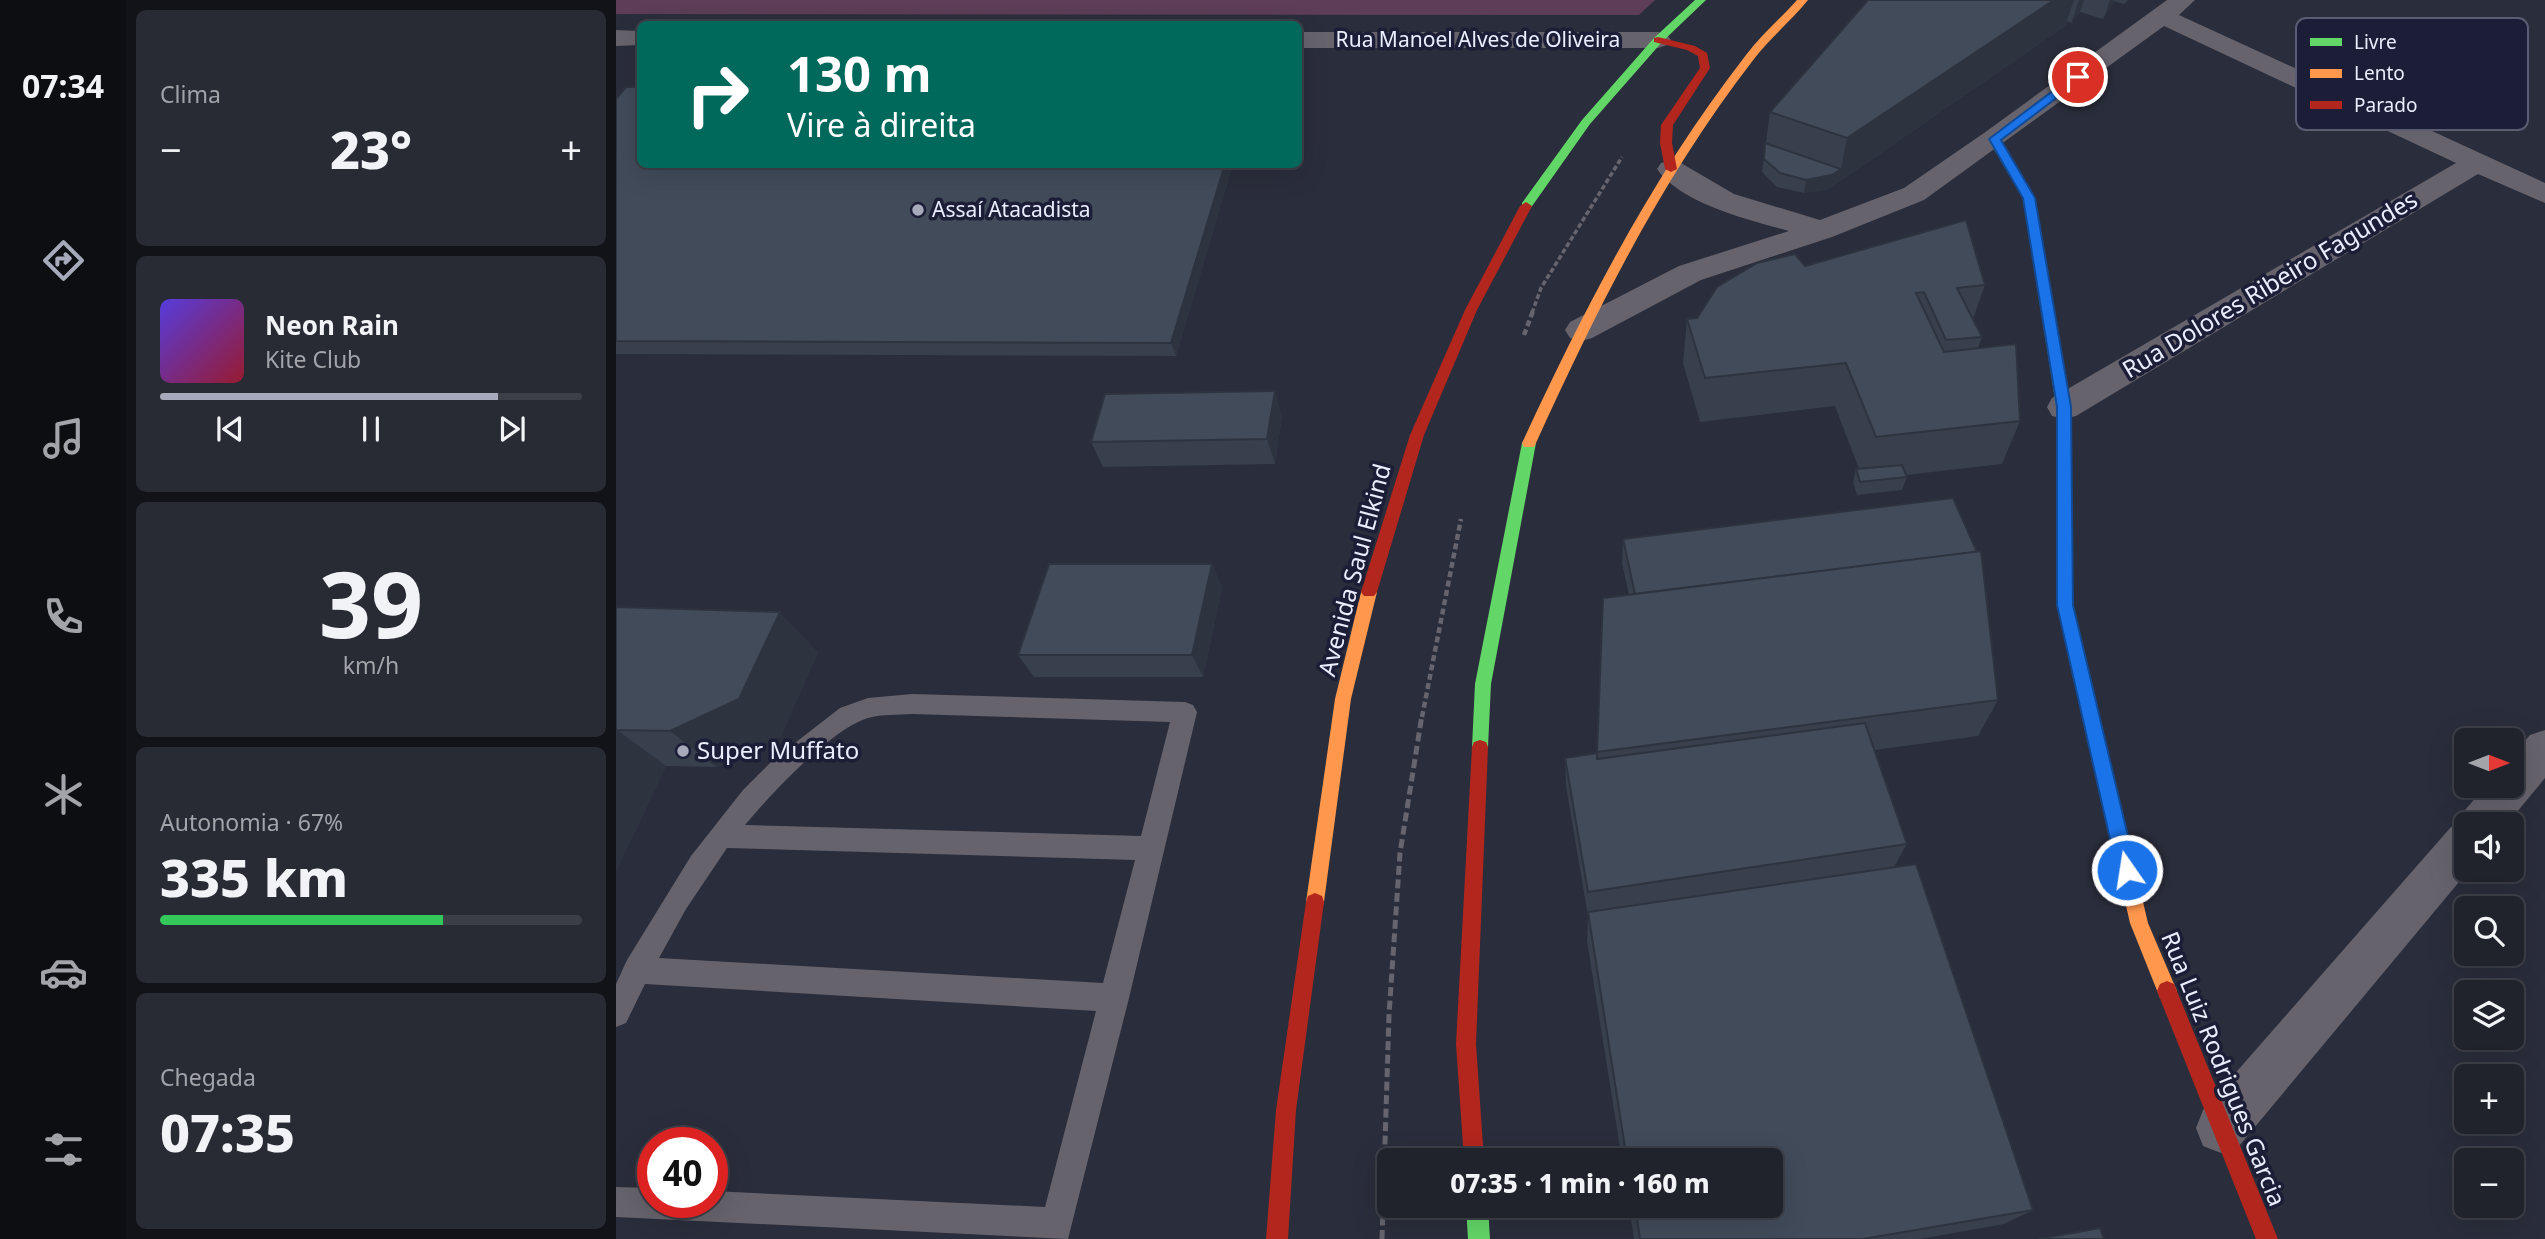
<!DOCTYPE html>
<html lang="pt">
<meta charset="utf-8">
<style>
:root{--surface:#20222c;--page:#282a34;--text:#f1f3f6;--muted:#a2a4a9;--line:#3d3f48;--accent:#a7aaba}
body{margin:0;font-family:"Noto Sans",sans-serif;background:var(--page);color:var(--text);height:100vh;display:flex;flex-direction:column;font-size:26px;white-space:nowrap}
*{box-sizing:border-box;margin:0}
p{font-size:23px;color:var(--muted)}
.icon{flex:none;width:38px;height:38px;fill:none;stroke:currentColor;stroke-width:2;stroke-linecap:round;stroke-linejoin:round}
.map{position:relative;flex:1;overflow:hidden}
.panel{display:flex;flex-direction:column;gap:10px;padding:10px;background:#121318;width:490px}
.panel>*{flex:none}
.hud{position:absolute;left:21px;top:21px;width:665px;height:147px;border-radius:10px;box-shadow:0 7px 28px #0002,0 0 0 2px var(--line);background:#00695c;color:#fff;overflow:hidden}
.needle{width:46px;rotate:90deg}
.tools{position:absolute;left:1838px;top:728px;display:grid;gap:14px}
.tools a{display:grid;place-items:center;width:70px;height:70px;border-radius:10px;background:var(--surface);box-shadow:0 7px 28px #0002,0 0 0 2px var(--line);font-size:35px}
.speed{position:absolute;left:21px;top:1127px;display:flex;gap:14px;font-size:35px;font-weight:700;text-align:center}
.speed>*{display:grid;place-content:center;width:91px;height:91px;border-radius:50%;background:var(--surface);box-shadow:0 7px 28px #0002,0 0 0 2px var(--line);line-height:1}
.speed .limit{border:10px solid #d22;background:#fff;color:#111}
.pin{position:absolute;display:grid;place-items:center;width:60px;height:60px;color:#fff;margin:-30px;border:4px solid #fff;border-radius:50%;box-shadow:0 2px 7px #0007}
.me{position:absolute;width:77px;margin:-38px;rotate:347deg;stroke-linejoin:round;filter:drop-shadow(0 0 5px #0008)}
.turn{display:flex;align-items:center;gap:24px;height:147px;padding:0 35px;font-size:32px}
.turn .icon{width:91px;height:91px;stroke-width:2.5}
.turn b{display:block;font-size:49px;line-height:60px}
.big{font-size:52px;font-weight:800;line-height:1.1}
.panel .tile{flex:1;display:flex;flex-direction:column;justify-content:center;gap:10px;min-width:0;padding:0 24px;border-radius:10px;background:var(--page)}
.panel .dial{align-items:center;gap:0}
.dial b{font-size:91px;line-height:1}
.song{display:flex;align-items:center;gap:21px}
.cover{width:84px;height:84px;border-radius:10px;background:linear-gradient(135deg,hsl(250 70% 55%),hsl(350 70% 35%))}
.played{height:7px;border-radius:4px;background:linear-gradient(90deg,var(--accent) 80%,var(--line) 80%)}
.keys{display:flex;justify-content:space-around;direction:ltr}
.heat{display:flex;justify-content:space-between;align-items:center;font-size:38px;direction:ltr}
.charge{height:10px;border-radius:5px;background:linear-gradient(90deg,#34c759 67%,var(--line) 0)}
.trip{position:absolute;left:761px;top:1148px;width:406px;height:70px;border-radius:10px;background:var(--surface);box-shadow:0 7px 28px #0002,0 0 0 2px var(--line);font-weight:800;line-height:70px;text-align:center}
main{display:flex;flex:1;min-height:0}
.tabs{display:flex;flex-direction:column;width:126px;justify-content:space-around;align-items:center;background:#0d0e12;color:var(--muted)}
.tabs .icon{width:49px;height:49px}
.tabs .current{color:var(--accent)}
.tabs b{font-size:32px;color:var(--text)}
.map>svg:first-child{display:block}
.green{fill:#5d3d57}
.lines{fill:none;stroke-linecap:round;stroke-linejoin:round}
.path-far2{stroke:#66646e;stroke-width:3.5;stroke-dasharray:5 2.5;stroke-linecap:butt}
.path-far1{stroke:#66646e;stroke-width:4.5;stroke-dasharray:6 3.5;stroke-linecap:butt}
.path{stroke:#66646e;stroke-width:5;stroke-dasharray:9 4.5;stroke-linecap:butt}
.lane{fill:#66636c;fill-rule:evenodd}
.street{fill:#66636c;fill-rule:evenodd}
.fast{fill:#63d668;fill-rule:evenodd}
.slow{fill:#ff974d;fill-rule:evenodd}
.jam{fill:#b3261e;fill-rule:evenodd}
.wall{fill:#38404d}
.shaded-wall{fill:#2e343f}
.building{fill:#414b5a;stroke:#2e343f;stroke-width:2}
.route{fill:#1a73e8;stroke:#114b97;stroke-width:2}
.poi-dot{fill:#a7aaba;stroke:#1b1e36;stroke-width:2.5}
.labels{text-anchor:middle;stroke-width:7;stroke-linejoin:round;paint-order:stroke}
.far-street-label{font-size:21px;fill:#eaedfe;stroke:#1b1e36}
.far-poi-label{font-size:21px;fill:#eaedfe;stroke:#1b1e36;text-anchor:start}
.street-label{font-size:24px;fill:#eaedfe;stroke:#1b1e36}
.poi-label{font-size:24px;fill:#eaedfe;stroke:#1b1e36;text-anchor:start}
.key{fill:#1b1e36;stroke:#595c72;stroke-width:2}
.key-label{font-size:19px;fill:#eaedfe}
</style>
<main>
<nav class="tabs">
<b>07:34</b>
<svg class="icon current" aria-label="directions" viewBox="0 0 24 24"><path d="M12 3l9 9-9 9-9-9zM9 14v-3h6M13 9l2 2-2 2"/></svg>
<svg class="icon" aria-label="music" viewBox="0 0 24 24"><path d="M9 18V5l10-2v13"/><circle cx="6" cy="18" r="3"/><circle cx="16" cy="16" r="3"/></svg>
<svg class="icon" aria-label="phone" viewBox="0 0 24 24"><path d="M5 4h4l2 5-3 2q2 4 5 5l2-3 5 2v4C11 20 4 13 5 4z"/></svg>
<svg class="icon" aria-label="climate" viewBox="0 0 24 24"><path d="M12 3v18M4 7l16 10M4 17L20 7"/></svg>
<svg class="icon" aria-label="car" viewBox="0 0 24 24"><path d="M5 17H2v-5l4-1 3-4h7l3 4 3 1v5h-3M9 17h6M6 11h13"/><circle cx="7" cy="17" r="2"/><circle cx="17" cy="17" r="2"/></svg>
<svg class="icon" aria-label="filters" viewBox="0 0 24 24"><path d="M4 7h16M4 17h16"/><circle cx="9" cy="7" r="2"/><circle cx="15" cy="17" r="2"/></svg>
</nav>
<section class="panel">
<div class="tile"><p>Clima</p>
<div class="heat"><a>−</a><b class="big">23°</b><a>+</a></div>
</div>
<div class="tile">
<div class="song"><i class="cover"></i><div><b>Neon Rain</b><p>Kite Club</p></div></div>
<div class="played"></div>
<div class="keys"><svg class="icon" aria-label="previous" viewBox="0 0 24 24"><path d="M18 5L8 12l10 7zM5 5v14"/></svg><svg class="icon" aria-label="pause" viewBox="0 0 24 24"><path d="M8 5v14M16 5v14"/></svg><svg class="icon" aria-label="next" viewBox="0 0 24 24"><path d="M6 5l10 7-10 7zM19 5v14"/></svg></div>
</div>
<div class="tile dial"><b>39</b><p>km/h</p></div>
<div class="tile"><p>Autonomia · 67%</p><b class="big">335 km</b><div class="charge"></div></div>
<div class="tile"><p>Chegada</p><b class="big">07:35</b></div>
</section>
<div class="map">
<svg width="1929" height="1239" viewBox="0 0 1929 1239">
<rect width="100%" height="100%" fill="#2a2d3b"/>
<!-- green -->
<polygon class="green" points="0,0 1039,0 1023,15 0,14"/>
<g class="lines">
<!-- path-far2 -->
<polyline class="path-far2" points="916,313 925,288 1006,157"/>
<!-- path-far1 -->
<g class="path-far1">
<polyline points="908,335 917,311"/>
<polyline points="806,717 845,519"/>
</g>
<!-- path -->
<polyline class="path" points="766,1239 773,1015 784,853 806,715"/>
<!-- lane -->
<path class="lane" d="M 296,694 L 569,702 L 577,705 L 581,712 L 513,998 L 452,1239 L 0,1217 L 0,1187 L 37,1188 L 37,1202 L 96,1202 L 96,1191 L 429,1207 L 480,1011 L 29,984 L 10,1023 L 0,1027 L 0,984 L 11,960 L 75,856 L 127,790 L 157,760 L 224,708 L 252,698 ZM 296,714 L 554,722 L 525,836 L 129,825 C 154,795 215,729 252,718 C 266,714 282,715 296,714 ZM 111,848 L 519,860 L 487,983 L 43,958 L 70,909 Z"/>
<!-- street -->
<g class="street">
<path d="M 1551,0 L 1579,0 L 1563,15 L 1929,183 L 1929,203 L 1862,174 L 1460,416 L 1448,419 L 1436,416 L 1431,407 L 1436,398 L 1840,163 L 1548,26 L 1308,200 L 1216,237 L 1085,280 L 976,338 L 965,341 L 954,338 L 949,330 L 954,322 L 1063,266 L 1173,231 C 1134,220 1065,204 1041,169 L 1045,163 L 1055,161 L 1065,163 L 1118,194 L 1204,220 L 1288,188 L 1368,133 Z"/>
<polygon points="0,30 24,31 24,45 0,46"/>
<polygon points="682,32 1042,32 1051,35 1055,40 1051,45 1042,48 682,48"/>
<polygon points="1929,730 1929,778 1891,824 1850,824 1850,870 1853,870 1623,1146 1605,1153 1587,1146 1580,1128 1587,1110 1835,827 1843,824 1849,810 1870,786 1895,786 1895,757 1914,735"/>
</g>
<!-- fast -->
<g class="fast">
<polygon points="1079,0 1090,0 1046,42 974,124 914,209 906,209 906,203 966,120 1038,38"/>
<polygon points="1378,136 1384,139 1419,198 1455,411 1448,416 1441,411 1407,198 1372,139"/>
<polygon points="913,438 920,443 875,684 872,747 870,752 864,754 858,752 856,747 859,684 906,443"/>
<polygon points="850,1206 872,1206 874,1239 852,1239"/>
</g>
<!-- slow -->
<g class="slow">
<path d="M 1181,0 L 1192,0 C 1175,21 1154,38 1138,59 C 1047,176 981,309 920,443 L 918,447 L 908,447 L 906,443 C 969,307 1038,173 1130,55 C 1145,35 1165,18 1181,0 Z"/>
<polygon points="1448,406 1455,411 1457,605 1532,923 1561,991 1558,998 1551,1001 1544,998 1514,923 1441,605 1441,411"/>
<polygon points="753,586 758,588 761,592 735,699 708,902 706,908 699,911 692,908 690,902 719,699 745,592 748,588"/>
</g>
<!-- jam -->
<g class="jam">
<polygon points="1042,37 1079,46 1091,53 1094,68 1057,125 1056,143 1061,169 1055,172 1049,169 1044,143 1045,125 1084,68 1082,56 1071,50 1038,42 1038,38"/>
<polygon points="910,202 916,206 861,310 808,435 761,592 758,596 748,596 745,592 794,435 849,310 904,206"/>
<polygon points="864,740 870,742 872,747 860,1044 868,1160 848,1160 840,1044 856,747 858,742"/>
<polygon points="699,893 706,896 708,902 680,1110 672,1239 650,1239 660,1110 690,902 692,896"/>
<polygon points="1551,981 1558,984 1662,1239 1640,1239 1541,991 1544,984"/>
</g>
</g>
<!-- wall -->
<g class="wall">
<polygon points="1252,0 1512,0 1508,4 1498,1 1487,19 1464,12 1455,23 1451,21 1449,26 1213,189 1188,193 1161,187 1146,172 1154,112"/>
<polygon points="0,99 24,164 617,164 560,356 0,354"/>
<polygon points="1189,266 1369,285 1357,319 1366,337 1362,348 1404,421 1386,464 1290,475 1291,477 1286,490 1241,495 1237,482 1240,469 1243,469 1219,406 1084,422 1067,363 1071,319 1081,318"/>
<polygon points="666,416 659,464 487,467 475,442"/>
<polygon points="1007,539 1382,700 1362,736 1259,750 1291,844 1278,867 1417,1210 1388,1224 1304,1239 1018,1239 1013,1206 1155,1206 1155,1160 1006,1160 971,941 972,916 950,786 949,758 981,753 987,598 1013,595 1006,563"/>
<polygon points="596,564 606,588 587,677 418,677 402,655"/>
<polygon points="0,607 202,652 165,736 100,767 50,766 0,871"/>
</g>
<!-- shaded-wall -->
<g class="shaded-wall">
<polygon points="1438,0 1458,0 1449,26 1222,183 1213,189 1188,193 1190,180 1225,169 1231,138"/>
<polygon points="1463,0 1468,0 1464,12 1455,23"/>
<polygon points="1494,0 1498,0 1497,4 1487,19"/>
<polygon points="609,164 617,164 560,356 555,343"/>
<polygon points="659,391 666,416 659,464 651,439"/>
<polygon points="596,564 606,588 587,677 576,655"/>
<polygon points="164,612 202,652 165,736 100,767 54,731"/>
<polygon points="1,730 50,766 0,871 0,733"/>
</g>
<!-- building -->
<g class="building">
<polygon points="1252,0 1438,0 1231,138 1154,112"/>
<polygon points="10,87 24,87 24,164 609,164 555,343 0,341 0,99"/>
<polygon points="1149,143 1225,169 1216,175 1190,180 1164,173 1148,159"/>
<polygon points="1350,220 1369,285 1341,288 1366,337 1330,340 1308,292 1300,293 1328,352 1400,344 1404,421 1260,437 1230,363 1089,378 1071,319 1081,318 1101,287 1141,263 1179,254 1189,266"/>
<polygon points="659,391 651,439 475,442 489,394"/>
<polygon points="1286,465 1291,477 1244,482 1240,469"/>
<polygon points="1337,498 1361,552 1019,594 1007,539"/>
<polygon points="1365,551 1382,700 981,752 987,598"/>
<polygon points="433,564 596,564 576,655 402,655"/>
<polygon points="0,607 164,612 123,699 54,731 1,730 0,733"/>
<polygon points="1249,723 1291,844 972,892 949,758 981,753 981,759"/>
<polygon points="1300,864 1417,1210 1247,1239 1024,1239 1019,1206 1155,1206 1155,1160 1011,1160 972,912"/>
<polygon points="1484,1228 1488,1239 1423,1239"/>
</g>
<!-- route -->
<polygon class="route" points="1458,75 1468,77 1385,140 1419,198 1455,407 1457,605 1520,870 1517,876 1511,878 1504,876 1501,870 1441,605 1441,407 1407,198 1373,139"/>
<!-- markers -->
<g class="poi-dot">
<circle cx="302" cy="210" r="7"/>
<circle cx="67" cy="751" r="7"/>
</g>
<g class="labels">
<!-- far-street labels -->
<g class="far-street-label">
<text x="862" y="47">Rua Manoel Alves de Oliveira</text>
</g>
<!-- far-poi labels -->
<g class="far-poi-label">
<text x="316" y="217">Assaí Atacadista</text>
</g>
<!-- street labels -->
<g class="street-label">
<text transform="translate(1654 285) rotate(-31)" y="8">Rua Dolores Ribeiro Fagundes</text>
<text transform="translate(739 570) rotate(-75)" y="8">Avenida Saul Elkind</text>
<text transform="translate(1607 1069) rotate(68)" y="8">Rua Luiz Rodrigues Garcia</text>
</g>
<!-- poi labels -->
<g class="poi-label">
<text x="81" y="759">Super Muffato</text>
</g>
</g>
<!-- legend -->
<rect x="1680" y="18" width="232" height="112" rx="10" class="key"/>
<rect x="1694" y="38" width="32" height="8" fill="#63d668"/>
<rect x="1694" y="69" width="32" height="9" fill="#ff974d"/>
<rect x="1694" y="101" width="32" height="8" fill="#b3261e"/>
<g class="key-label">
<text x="1738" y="49">Livre</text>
<text x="1738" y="80">Lento</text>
<text x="1738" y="112">Parado</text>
</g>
</svg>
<div class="tools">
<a><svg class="needle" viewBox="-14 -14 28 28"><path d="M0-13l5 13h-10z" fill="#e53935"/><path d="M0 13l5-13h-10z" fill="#a2a4a9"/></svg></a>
<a><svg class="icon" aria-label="sound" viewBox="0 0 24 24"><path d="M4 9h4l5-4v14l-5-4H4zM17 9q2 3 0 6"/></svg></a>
<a><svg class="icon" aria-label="search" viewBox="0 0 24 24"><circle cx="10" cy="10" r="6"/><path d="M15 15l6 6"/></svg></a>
<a><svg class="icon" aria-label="layers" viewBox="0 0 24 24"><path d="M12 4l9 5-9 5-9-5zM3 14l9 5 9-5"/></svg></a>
<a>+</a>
<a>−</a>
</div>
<div class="speed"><div class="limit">40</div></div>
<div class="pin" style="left:1462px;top:77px;background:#d93025"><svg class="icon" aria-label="arrive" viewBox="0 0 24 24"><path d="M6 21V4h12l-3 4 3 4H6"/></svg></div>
<svg class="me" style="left:1511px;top:870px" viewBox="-20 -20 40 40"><circle r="17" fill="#1a73e8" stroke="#fff" stroke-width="3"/><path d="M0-11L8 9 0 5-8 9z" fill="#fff"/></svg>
<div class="trip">07:35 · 1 min · 160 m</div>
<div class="hud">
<div class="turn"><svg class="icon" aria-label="right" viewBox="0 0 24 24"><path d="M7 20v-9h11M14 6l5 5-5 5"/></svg><div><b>130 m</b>Vire à direita</div></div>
</div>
</div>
</main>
